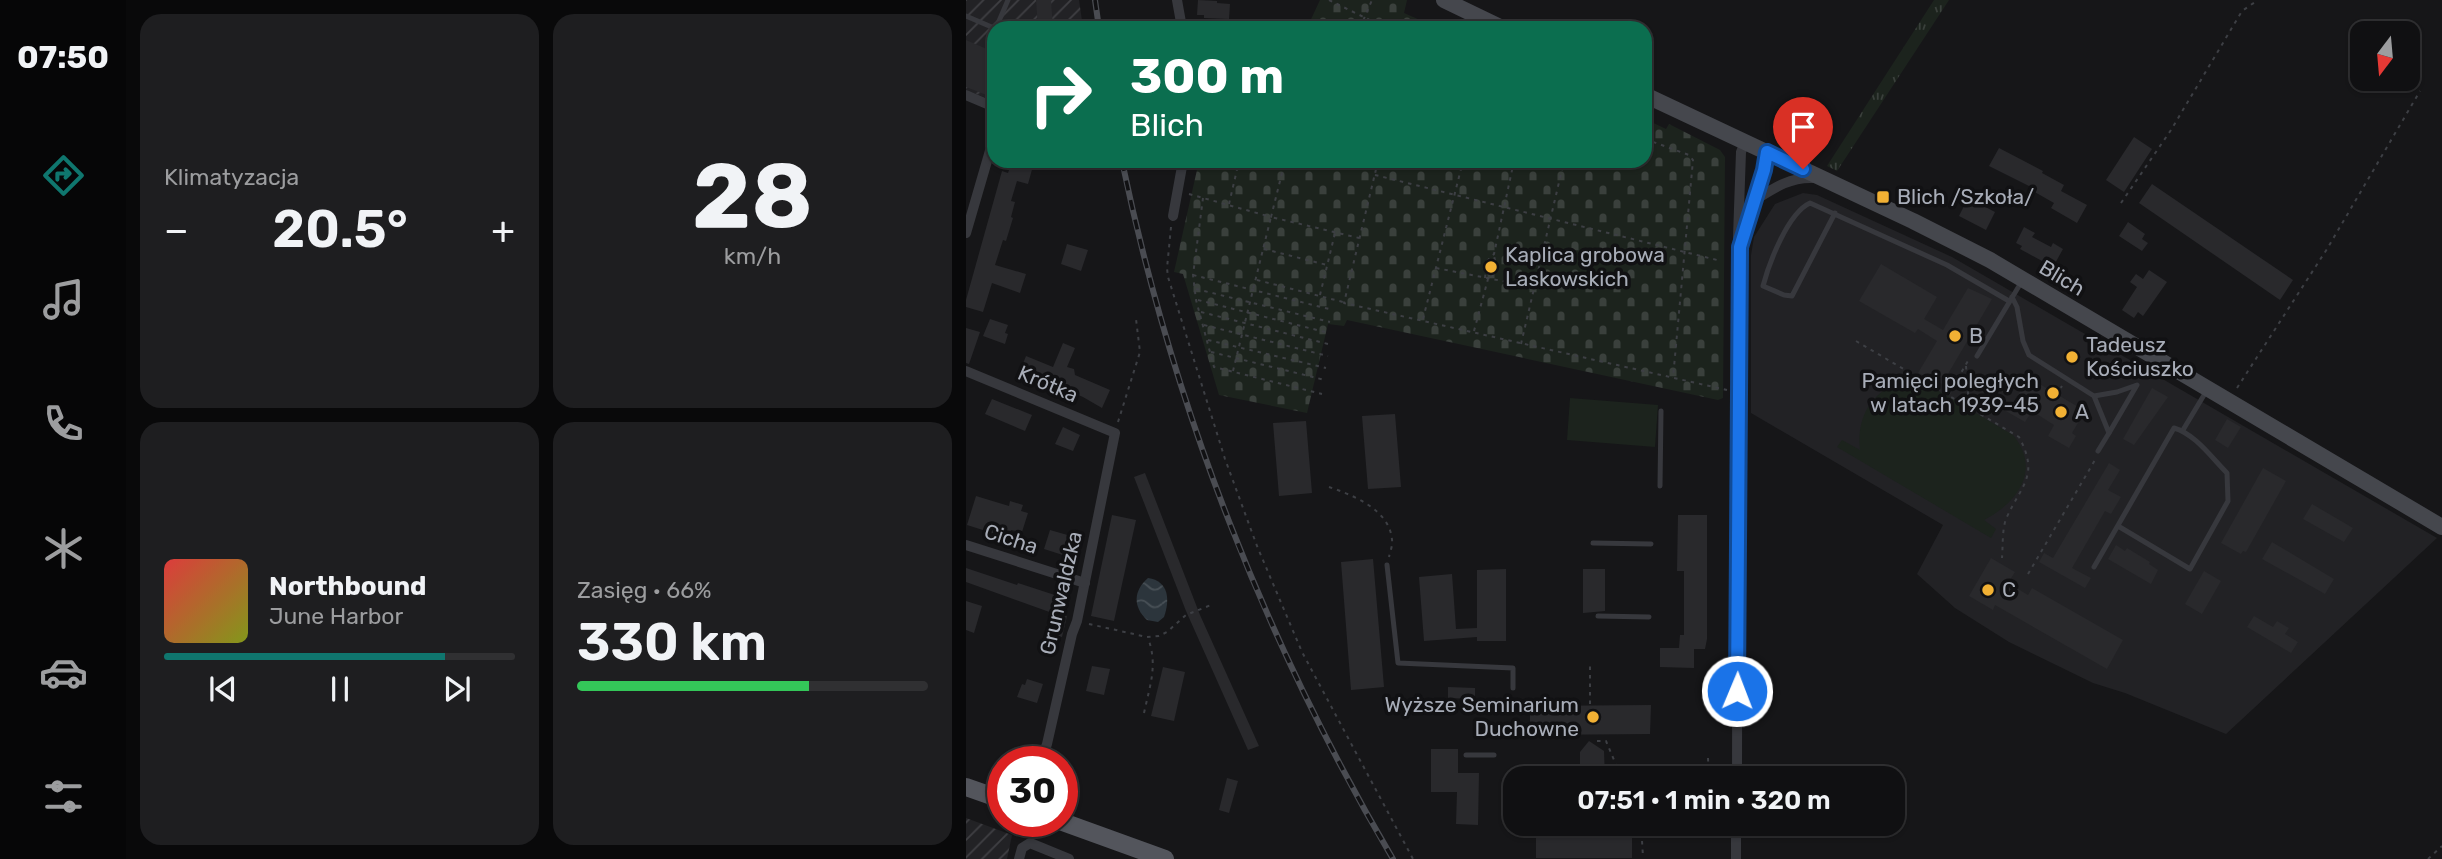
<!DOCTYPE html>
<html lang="pl">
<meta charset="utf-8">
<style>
:root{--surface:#101012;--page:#1e1e20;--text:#f1f3f6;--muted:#9c9d9f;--line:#303032;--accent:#0f766e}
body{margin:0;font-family:Rubik,sans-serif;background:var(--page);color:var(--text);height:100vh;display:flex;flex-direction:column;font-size:26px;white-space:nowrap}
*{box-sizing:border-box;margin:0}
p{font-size:23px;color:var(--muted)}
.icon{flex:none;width:38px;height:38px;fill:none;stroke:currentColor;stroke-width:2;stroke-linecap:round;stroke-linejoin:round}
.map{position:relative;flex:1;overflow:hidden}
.drawer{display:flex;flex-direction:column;gap:14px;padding:14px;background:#09090a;width:840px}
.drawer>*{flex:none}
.hud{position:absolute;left:21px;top:21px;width:665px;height:147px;border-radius:21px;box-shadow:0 2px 5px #0004,0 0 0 2px var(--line);background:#0b6e4f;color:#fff;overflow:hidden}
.needle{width:46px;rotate:196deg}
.controls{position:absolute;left:1384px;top:21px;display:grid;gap:14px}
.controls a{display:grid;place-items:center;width:70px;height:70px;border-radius:14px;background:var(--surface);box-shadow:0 2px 5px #0004,0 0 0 2px var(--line);font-size:35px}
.speed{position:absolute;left:21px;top:746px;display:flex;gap:14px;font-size:35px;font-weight:700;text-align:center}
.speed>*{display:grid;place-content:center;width:91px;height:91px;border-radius:50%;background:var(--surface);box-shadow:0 2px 5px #0004,0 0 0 2px var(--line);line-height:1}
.speed .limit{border:10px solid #d22;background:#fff;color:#111}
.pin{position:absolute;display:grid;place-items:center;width:60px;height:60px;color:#fff;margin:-72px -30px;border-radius:50% 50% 50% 0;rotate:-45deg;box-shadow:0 0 7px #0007}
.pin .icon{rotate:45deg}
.me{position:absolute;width:77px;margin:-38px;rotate:1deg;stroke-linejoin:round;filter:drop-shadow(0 0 5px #0008)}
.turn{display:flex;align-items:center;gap:24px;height:147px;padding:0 28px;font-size:32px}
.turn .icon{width:91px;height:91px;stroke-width:2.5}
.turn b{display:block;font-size:49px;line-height:60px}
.big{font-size:52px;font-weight:600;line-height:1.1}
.drawer .card{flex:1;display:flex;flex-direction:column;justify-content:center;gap:10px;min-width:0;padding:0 24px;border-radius:21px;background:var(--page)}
.drawer .dial{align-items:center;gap:0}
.dial b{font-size:91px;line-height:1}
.song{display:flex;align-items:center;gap:21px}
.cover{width:84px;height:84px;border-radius:10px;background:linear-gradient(135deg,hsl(0 70% 55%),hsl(70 70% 35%))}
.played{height:7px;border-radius:4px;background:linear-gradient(90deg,var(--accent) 80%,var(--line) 80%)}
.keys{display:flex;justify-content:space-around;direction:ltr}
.heat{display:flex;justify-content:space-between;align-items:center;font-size:38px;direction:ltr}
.charge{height:10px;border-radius:5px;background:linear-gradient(90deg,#34c759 66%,var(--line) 0)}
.drawer .tiles{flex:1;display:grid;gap:14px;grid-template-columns:repeat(2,1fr)}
.trip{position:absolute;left:537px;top:766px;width:402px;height:70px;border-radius:21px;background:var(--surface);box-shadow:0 2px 5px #0004,0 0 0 2px var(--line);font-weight:600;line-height:70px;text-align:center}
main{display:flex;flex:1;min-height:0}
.tab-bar{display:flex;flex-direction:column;width:126px;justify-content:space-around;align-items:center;background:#060607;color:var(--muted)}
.tab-bar .icon{width:49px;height:49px}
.tab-bar .active{color:var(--accent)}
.tab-bar b{font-size:32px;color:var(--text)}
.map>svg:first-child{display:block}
.built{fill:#222225}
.industrial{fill:url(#industrial-furrows)}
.grass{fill:url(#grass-tufts)}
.cemetery{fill:url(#cemetery-stones)}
.park{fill:#1c231d}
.water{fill:url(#water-waves)}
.building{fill:#29292c}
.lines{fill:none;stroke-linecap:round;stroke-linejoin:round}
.path{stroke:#3d3f44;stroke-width:2;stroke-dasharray:3.5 5;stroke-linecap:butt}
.lane{stroke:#37383d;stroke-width:5}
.street{stroke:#37383d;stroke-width:10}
.secondary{stroke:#45474d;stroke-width:16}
.primary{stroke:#53555c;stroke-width:18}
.rail-casing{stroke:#4a4c52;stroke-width:6}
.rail{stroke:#111113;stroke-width:3.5;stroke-dasharray:10;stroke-linecap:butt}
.route-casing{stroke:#114b97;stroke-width:18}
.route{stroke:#1a73e8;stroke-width:12}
.poi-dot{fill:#f2b134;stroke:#111113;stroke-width:2.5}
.labels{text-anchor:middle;stroke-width:7;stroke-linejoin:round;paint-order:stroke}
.poi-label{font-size:21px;fill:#a8adb8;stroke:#111113;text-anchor:start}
.street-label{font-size:21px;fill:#a8adb8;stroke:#111113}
</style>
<main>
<nav class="tab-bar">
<b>07:50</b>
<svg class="icon active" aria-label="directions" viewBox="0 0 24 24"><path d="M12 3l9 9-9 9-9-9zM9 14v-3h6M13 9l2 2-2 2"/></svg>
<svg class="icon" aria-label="music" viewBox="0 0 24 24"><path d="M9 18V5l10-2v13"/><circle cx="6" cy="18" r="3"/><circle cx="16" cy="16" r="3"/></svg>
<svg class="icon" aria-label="phone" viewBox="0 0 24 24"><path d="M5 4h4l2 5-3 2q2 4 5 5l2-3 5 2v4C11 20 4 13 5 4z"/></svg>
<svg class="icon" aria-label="climate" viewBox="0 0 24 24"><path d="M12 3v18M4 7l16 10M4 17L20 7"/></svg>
<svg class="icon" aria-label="car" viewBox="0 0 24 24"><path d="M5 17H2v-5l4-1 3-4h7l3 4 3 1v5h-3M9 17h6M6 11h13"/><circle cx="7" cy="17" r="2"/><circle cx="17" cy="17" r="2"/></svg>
<svg class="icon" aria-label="filters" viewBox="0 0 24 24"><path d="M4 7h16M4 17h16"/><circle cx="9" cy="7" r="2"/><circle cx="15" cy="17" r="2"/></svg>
</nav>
<section class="drawer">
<div class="tiles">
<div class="card"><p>Klimatyzacja</p>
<div class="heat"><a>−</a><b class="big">20.5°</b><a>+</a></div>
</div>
<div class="card dial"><b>28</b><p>km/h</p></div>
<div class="card">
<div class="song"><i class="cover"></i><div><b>Northbound</b><p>June Harbor</p></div></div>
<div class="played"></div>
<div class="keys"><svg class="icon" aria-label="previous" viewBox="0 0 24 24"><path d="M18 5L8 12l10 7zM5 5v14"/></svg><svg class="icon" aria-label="pause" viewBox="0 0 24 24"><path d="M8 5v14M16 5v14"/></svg><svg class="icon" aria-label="next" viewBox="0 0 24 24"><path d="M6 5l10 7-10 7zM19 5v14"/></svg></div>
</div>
<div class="card"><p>Zasięg · 66%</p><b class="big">330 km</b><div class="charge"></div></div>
</div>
</section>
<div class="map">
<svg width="1476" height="859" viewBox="0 0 1476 859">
<defs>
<pattern id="industrial-furrows" width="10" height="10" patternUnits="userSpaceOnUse" patternTransform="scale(1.75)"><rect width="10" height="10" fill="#222225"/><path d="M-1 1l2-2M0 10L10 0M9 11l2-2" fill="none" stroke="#3f3f43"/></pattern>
<pattern id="grass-tufts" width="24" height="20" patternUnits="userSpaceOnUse" patternTransform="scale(1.75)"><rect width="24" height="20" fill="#1c231d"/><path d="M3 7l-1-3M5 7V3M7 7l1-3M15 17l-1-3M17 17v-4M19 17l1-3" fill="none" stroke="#3a403c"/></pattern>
<pattern id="cemetery-stones" width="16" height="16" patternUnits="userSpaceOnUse" patternTransform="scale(1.75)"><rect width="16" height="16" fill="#1c231d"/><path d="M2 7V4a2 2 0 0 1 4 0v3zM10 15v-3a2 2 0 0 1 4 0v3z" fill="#3a403c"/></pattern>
<pattern id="water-waves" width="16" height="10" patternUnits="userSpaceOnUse" patternTransform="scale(1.75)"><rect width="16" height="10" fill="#2c353c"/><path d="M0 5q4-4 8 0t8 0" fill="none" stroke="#485056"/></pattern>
</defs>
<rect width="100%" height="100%" fill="#161618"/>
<!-- built -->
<polygon class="built" points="837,193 851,195 986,257 1471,538 1260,734 1159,693 1127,683 1043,642 989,608 951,574 977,525 785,413 785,255 788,237 809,204"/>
<!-- industrial -->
<g class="industrial">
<polygon points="0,0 113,0 117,28 28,28 28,101 0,90"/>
<polygon points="0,818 46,835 41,859 0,859"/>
</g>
<!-- grass -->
<polygon class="grass" points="968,0 983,0 871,171 861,166"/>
<!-- cemetery -->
<g class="cemetery">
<polygon points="354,0 441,0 438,13 472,28 341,28"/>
<polygon points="679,119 700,129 703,124 754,150 759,157 757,398 752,400 381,320 378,326 362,324 341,413 253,395 217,274 208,272 233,161 679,161"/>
</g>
<!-- park -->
<g class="park">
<path d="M 940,380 L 959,383 L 1047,435 C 1076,470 1051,503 1018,520 L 1030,529 L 1025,538 L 871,447 L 876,440 L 894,450 C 890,416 907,389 940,380 Z"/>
<polygon points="604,398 692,405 689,447 601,440"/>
</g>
<!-- water -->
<path class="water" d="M 182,578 C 203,581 204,600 198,617 L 192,622 L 181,620 C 167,607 167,591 182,578 Z"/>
<!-- building -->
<g class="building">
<polygon points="70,0 85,0 87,28 72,28"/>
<polygon points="232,0 251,1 251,3 264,4 263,19 238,18 238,15 231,15"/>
<polygon points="0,40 28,52 28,98 0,87"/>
<polygon points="1168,137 1186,149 1158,192 1140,180"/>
<polygon points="1033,148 1077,171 1076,173 1098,185 1095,191 1121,205 1111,223 1085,208 1088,203 1065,190 1067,188 1023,166"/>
<polygon points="46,161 53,161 67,166 62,184 51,181 45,201 49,202 45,217 47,218 40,241 37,240 29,265 60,274 54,293 26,283 17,312 0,307 0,300 36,171 42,173"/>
<polygon points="1186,184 1327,280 1314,300 1173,203"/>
<polygon points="1002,198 1029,212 1020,230 993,216"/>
<polygon points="1162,222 1179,234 1176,239 1182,243 1176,251 1153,236"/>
<polygon points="1058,227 1069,233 1066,237 1085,247 1087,243 1097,249 1087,267 1054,249 1056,246 1050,243"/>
<polygon points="101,244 122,250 115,271 95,264"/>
<polygon points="915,264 971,297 958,319 977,330 1002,288 1026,299 976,384 952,373 971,341 952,329 949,333 893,301"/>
<polygon points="1183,270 1201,282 1177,316 1172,312 1168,318 1156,310 1171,287 1164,282 1170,274 1177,279"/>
<polygon points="24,319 42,325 39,333 42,334 39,344 17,336"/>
<polygon points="0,328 14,332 3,364 0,363"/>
<polygon points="97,343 109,348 101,367 108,369 109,375 144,390 136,408 117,397 54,371 60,356 87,367"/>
<polygon points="1062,377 1119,411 1106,433 1110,436 1103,448 1082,436 1088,425 1066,411 1059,422 1038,410 1043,402 1047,404"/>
<polygon points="1186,388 1202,397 1168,445 1157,439"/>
<polygon points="26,399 66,415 59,431 19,414"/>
<polygon points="429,414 435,487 402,489 396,416"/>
<polygon points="1261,419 1275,427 1262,448 1249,440"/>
<polygon points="340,421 346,493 313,496 307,423"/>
<polygon points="97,427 114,435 107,451 89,444"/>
<polygon points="1143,463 1154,470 1142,490 1155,497 1145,514 1139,511 1106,568 1125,578 1119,588 1073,562 1078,553 1087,558"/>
<polygon points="1297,468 1320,481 1280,552 1277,551 1275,554 1255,543"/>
<polygon points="179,473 234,615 293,746 282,750 220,611 168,477"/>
<polygon points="10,496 43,506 44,501 57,505 55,511 62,513 56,532 45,530 42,538 1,525"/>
<polygon points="1346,504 1387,528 1378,542 1337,519"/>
<polygon points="146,515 170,520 148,621 125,616"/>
<polygon points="712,515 741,515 741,639 739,649 728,649 728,668 694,667 694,648 713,648 714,635 718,635 718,571 711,571"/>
<polygon points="84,530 105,536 100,556 78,549"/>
<polygon points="1306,542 1368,579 1359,594 1296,559"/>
<polygon points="1150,545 1159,551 1161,548 1184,562 1183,564 1192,570 1185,584 1142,559"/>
<polygon points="1025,558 1049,572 1042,583 1062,595 1066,588 1157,640 1141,669 1029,605 1027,610 1003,596"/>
<polygon points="407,559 418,687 385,690 375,562"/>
<polygon points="0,568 51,585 52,583 98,598 93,614 101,616 96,637 85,634 89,614 0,582"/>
<polygon points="540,569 540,641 511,641 511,637 458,641 453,577 486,574 490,629 511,628 511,570"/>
<polygon points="617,569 639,569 639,611 617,613"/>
<polygon points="1238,571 1255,581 1236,614 1219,604"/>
<polygon points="0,601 16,606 8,633 0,630"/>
<polygon points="1288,616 1307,627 1311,621 1323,628 1319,634 1332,642 1325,653 1281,627"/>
<polygon points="126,666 144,669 138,695 120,691"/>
<polygon points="197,667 219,672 208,721 185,716"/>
<polygon points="61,679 77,684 71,703 51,697 56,684 59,685"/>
<polygon points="482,687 509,688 509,699 482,698"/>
<polygon points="685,705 684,734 564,735 564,706"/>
<polygon points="623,741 638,751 639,779 614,779 614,752"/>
<polygon points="465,749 492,749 492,773 513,773 512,825 490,824 491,792 465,792"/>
<polygon points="261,778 272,781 263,813 253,810"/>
<polygon points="570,824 666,825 666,858 570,858"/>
</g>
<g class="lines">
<!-- path -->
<g class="path">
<polyline points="363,0 420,28"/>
<polyline points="394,28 406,0"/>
<polyline points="679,139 723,155 727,160 707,378"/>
<polyline points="412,161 378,303 761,390"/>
<polyline points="409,175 751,260"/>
<polyline points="223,194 305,217 319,161"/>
<polyline points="237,198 227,275 230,300 248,367 356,394"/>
<polyline points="1155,203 1205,130 1276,11 1292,0"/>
<polyline points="263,204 273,161"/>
<polyline points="205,227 201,268 202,277 259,459 291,546 336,652 447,859"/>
<polyline points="298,249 361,265"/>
<polyline points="470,268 567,287"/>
<polyline points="227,275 367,310"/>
<polyline points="526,277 530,265 528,256"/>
<polyline points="519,278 521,261 528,254 548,161"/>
<polyline points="291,280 377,302"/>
<polyline points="230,289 364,322"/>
<polyline points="354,295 369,233"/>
<polyline points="232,300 363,333"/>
<polyline points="235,312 362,344"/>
<polyline points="457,319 497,161"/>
<polyline points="238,325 362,356"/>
<polyline points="508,331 522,279"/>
<polyline points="242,340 360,368"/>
<path d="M 890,341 L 1053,437 C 1074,476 1055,485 1040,519 C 1036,530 1037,546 1036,558"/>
<polyline points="555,344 598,161"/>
<polyline points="245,352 359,380"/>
<polyline points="1000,366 1003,406"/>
<polyline points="267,371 305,217 393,238"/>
<polyline points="1271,388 1361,249 1454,91"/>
<polyline points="983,394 1003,359"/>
<polyline points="1090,395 1096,386"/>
<polyline points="152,422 174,352 170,319"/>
<path d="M 363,487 C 387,495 424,510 426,540 C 427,545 424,552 423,557"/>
<polyline points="1062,574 1129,460"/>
<polyline points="123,624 181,637 193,636 201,632 220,615 245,605"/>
<polyline points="624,704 624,662"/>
<path d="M 178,713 C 184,685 192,665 182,638"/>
<polyline points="631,741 640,741 656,779"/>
<polyline points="742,758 743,779"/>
<polyline points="675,824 677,857"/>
<polyline points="1462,859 1476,846"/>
</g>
<!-- lane -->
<g class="lane">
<polyline points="0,16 28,28"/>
<polyline points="30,28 42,0"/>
<path d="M 869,213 L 826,296 L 818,295 L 797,286 C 803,263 822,213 844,203 L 981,265 L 1043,301"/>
<polyline points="1046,297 1051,307 1057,341 1063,355 1128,396 1143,433 1171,385 1151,392 1128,396"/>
<polyline points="1011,356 1056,281"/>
<polyline points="1217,430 1241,390"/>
<polyline points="1132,451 1143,433"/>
<polyline points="694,486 695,411"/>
<polyline points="627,543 685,544"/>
<polyline points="421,565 432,663 547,668 547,688"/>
<path d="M 1128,567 L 1208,428 C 1229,434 1245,457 1261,473 L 1262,501 L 1224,569 L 1152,526"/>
<polyline points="632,616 683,617"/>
<polyline points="754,690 771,691"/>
<polyline points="500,755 528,755"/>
</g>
<!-- street -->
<g class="street">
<polyline points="211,0 216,28"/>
<polyline points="0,95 28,107"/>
<path d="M 789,200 C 808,188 824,177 847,178"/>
<polyline points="207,216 217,161"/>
<polyline points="0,233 28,137"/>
<polyline points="776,241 798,170 801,152"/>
<polyline points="0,371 149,433 111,621 106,634 81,744 75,760"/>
<polyline points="0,545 119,583"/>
<polyline points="771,779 772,237 775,152 779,142"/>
<polyline points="53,859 56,848 64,843 103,859"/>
<polyline points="770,859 770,824"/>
</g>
<!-- secondary -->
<g class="secondary">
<polyline points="478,0 536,28"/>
<polyline points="679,95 947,221 1024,260 1476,527"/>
</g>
<!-- primary -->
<g class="primary">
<polyline points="0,787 37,800"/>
<polyline points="94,821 199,859"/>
</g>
<defs>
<g id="rail">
<polyline points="129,0 133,28"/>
<path d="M 156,161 C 207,406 300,644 427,859"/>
</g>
</defs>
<!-- rail casing -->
<use href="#rail" class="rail-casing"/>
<!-- rail -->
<use href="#rail" class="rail"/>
</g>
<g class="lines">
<defs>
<polyline id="route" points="771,691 774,247 798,170 801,152 837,169"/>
</defs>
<!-- route casing -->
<use href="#route" class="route-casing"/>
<!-- route -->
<use href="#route" class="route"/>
</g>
<!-- markers -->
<g class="poi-dot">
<rect x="910" y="190" width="14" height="14" rx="3.5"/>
<circle cx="525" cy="267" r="7"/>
<circle cx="989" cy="336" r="7"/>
<circle cx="1106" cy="357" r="7"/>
<circle cx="1087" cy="393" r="7"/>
<circle cx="1095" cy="412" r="7"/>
<circle cx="1022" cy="590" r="7"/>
<circle cx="627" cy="717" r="7"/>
</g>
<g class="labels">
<!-- poi labels -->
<g class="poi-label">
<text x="931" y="204">Blich /Szkoła/</text>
<text x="539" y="262">Kaplica grobowa<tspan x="539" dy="24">Laskowskich</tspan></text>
<text x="1003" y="343">B</text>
<text x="1120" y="352">Tadeusz<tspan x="1120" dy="24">Kościuszko</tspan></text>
<text x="1073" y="388" text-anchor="end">Pamięci poległych<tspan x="1073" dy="24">w latach 1939-45</tspan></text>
<text x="1109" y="419">A</text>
<text x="1036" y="597">C</text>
<text x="613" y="712" text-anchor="end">Wyższe Seminarium<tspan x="613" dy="24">Duchowne</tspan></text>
</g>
<!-- street labels -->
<g class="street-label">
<text transform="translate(1096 278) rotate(31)" y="7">Blich</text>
<text transform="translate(82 384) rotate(23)" y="7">Krótka</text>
<text transform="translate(45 539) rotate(18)" y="7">Cicha</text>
<text transform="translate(95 593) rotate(-77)" y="7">Grunwaldzka</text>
</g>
</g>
</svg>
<div class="controls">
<a><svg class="needle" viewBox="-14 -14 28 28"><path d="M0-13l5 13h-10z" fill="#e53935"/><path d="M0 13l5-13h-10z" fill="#9c9d9f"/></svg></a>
</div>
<div class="speed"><div class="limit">30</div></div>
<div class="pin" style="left:837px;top:169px;background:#d93025"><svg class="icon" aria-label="arrive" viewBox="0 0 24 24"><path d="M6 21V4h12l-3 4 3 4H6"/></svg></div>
<svg class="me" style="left:771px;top:691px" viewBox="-20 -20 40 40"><circle r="17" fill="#1a73e8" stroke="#fff" stroke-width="3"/><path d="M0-11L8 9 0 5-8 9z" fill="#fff"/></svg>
<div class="trip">07:51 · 1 min · 320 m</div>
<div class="hud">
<div class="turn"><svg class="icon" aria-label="right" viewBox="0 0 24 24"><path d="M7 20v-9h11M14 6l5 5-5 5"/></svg><div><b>300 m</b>Blich</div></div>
</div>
</div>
</main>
